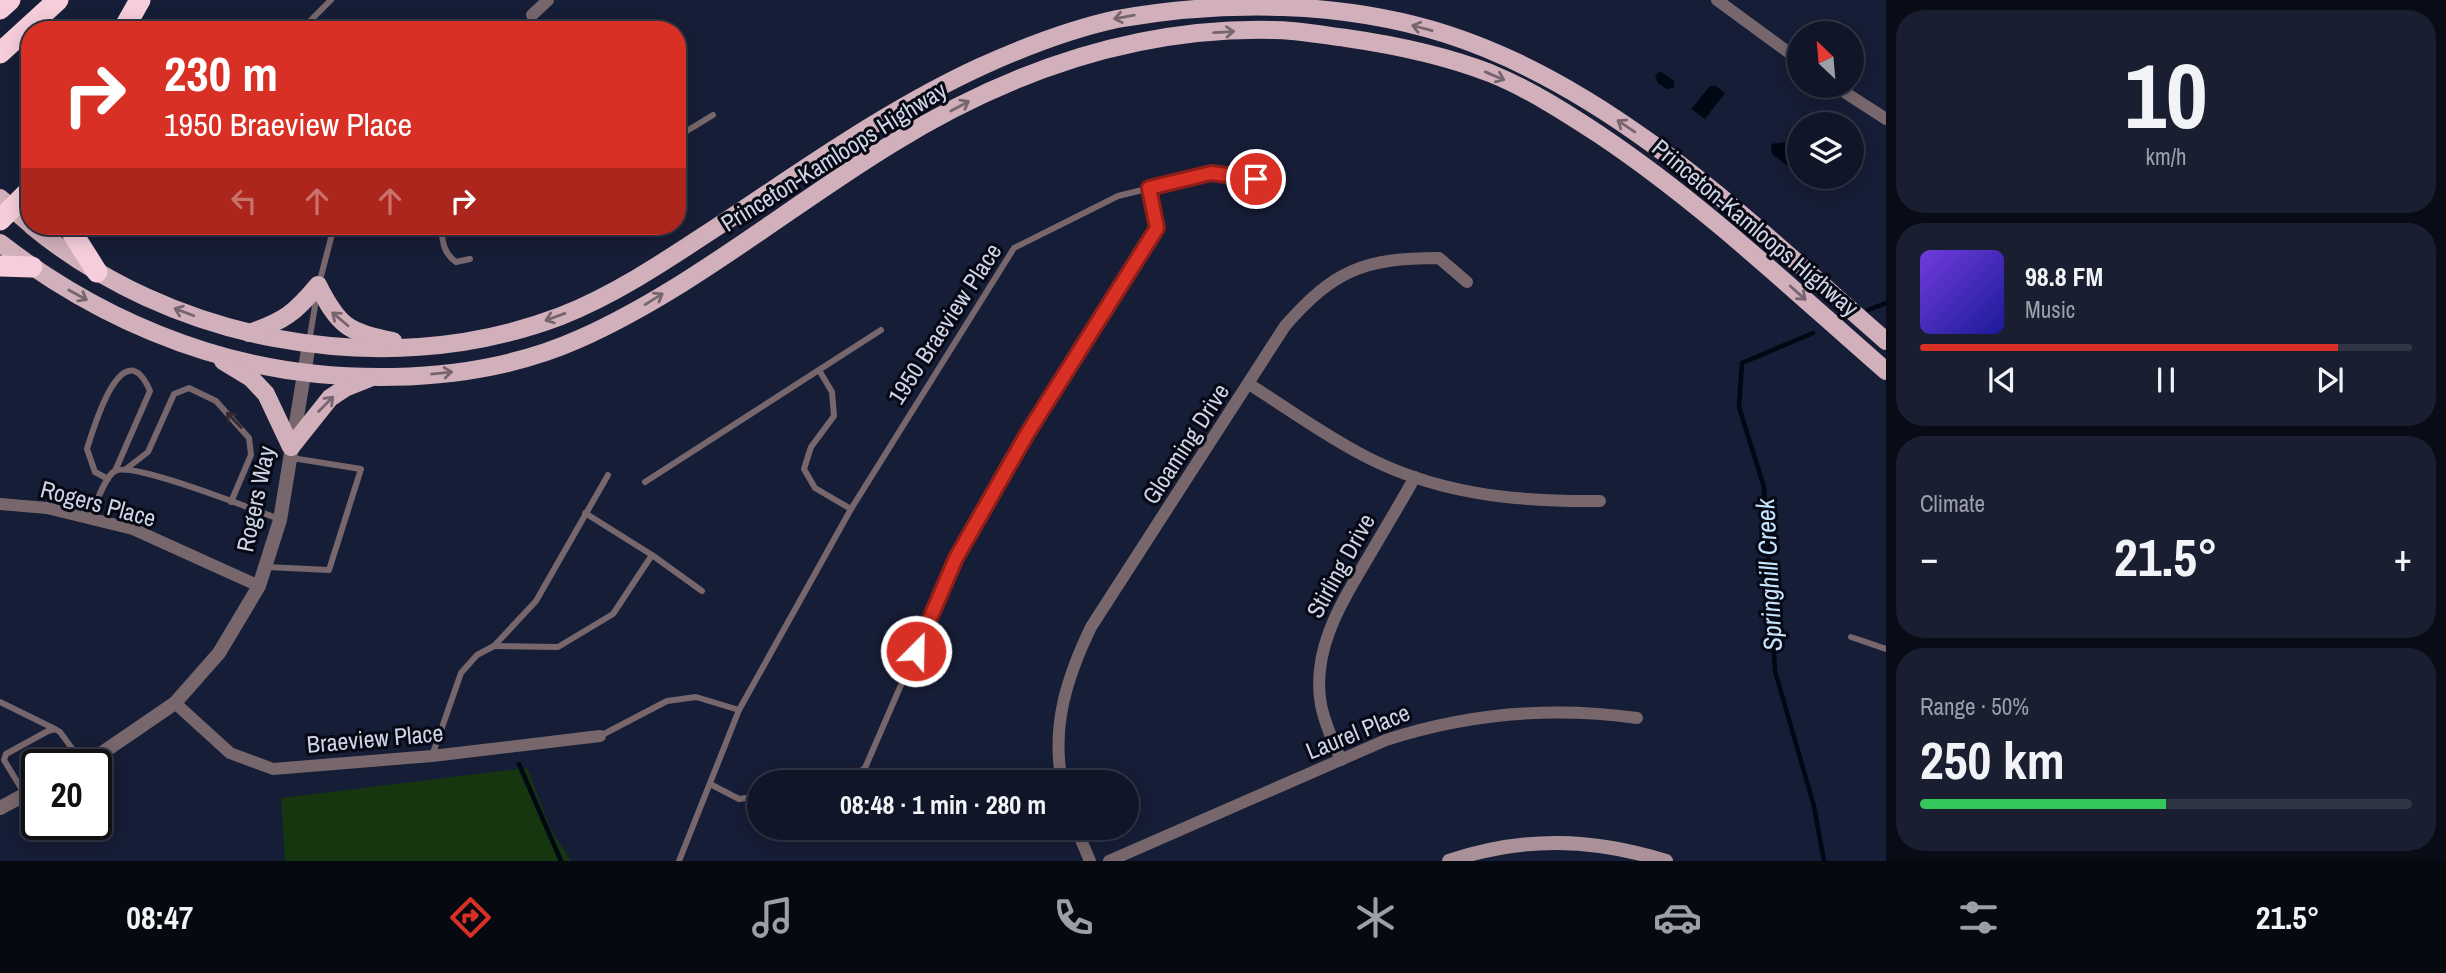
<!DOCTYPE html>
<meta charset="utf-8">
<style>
:root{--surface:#101628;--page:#191f30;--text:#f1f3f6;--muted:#9c9fa8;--line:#303545;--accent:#d93025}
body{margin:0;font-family:"Archivo Narrow",sans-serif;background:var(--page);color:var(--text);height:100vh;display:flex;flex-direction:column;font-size:26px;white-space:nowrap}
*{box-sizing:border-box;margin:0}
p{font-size:23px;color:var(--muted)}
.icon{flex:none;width:38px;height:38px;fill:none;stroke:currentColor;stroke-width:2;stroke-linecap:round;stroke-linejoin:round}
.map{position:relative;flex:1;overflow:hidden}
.details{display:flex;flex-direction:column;gap:10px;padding:10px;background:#090c16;width:560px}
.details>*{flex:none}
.guide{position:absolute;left:21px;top:21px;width:665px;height:214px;border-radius:28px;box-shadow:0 4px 18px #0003,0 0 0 2px var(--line);background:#d93025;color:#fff;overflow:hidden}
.needle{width:46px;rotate:334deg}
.fabs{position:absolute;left:1787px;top:21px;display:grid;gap:14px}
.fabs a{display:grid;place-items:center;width:77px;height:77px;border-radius:50%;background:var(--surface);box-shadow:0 4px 18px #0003,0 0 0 2px var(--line);font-size:35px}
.speed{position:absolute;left:21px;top:749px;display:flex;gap:14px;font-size:35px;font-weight:700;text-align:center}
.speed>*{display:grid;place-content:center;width:91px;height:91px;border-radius:50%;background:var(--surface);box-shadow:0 4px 18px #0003,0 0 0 2px var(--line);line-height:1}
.speed .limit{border:4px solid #111;border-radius:10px;background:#fff;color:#111}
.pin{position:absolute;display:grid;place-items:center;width:60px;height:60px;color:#fff;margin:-30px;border:4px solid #fff;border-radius:50%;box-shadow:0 2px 7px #0007}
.me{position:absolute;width:77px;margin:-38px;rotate:23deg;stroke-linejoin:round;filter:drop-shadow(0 0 5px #0008)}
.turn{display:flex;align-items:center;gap:24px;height:147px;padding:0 28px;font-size:32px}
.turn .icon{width:91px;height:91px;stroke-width:2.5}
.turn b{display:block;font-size:49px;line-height:60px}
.lanes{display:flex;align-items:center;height:66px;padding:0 28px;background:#0003;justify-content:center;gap:35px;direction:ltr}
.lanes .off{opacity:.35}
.big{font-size:52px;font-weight:700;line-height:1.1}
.details .widget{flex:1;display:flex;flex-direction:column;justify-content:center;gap:10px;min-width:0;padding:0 24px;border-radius:28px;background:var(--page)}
.details .dial{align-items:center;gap:0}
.dial b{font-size:91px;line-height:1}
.song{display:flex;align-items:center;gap:21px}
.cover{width:84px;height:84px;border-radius:10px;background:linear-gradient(135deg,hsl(260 70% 55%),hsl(240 70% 35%))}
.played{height:7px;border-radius:4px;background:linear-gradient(90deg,var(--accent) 85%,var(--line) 85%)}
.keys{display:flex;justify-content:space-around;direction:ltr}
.heat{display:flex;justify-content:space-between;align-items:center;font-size:38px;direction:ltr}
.charge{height:10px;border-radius:5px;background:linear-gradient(90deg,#34c759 50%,var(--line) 0)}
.trip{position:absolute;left:747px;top:770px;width:392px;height:70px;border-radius:35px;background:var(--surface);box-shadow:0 4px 18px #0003,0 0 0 2px var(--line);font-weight:700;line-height:70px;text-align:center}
.dock{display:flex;height:112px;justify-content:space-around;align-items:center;background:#060910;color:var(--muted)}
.dock .icon{width:49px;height:49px}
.dock .current{color:var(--accent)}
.dock b{font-size:32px;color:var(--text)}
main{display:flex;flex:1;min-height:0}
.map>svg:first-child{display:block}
.green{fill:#163610}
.water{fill:#000813}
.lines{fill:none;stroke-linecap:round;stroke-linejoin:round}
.stream{stroke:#000813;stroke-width:4.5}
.service{stroke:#77676c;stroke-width:6}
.minor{stroke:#77676c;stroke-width:12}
.tertiary{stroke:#77676c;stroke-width:14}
.secondary{stroke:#a99099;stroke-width:14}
.primary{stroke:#d1b0bb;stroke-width:18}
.motorway{stroke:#f5cddb;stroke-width:21}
.oneway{stroke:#76646f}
.oneway2{stroke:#2e2932}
.route-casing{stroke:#8d1f18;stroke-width:18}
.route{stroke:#d93025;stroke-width:12}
.labels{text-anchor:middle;stroke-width:6;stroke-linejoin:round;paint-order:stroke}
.street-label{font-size:24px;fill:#ced4e5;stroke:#060813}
.water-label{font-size:26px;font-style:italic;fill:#c5e6fe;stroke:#060813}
</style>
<main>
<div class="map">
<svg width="1886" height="861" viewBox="0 0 1886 861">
<rect width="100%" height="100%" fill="#161d36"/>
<!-- green -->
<polygon class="green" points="527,768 551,830 571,861 285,861 281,798"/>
<!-- water -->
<g class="water">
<polygon points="1660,71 1674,81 1674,88 1667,89 1658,83 1655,76"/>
<polygon points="1710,86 1716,86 1725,93 1705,119 1691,109"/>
<polygon points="1786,142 1785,148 1798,158 1790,168 1772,154 1771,144"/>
</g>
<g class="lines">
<!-- stream -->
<g class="stream">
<polyline points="1868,310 1886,303"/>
<polyline points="1813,333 1742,363 1739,407 1764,487 1775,671 1814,806 1824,861"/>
<polyline points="519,764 561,861"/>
</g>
<!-- service -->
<g class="service">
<polyline points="301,30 331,0"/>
<polyline points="677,137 713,115"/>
<path d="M 442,234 C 443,246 446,255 456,262 L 470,259"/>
<polyline points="319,284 332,234 337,226"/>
<polyline points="309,342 317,294"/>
<polyline points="819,370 832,392 834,416 811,447 804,469 815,488 851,509"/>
<polyline points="126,469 148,452 174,394 189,388 216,401 249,438 251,455 231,502"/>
<path d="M 108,479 L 95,472 L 87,449 C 94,426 123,329 150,391 L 115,471"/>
<polyline points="645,482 881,330"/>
<polyline points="585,513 652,555 702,591"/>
<path d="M 90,519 C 95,507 104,477 115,471 C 133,461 254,510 279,519"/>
<polyline points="267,567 329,570 361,469 292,458"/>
<polyline points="1851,637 1886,649"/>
<polyline points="494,646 558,647 613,614 652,555"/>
<polyline points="0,702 55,729"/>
<polyline points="600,736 667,701 696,697 739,710"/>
<polyline points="432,756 461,673 477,655 494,646 536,601 608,475"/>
<polyline points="844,782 865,768 956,558 1027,434 1157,228 1149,188"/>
<polyline points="710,784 739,799 760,796"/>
<polyline points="24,793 4,760 6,754 48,731 55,729 60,732 82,762"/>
<polyline points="679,861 739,710 851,509 1014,248 1118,196 1211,173 1256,179"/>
</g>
<!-- minor -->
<g class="minor">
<polyline points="1717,0 1799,60"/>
<polyline points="532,15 548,0"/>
<polyline points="1835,86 1886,119"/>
<path d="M 1249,384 C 1285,407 1320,432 1357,452 C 1433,494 1515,502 1600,501"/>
<polyline points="0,504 47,508 133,529 259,586"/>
<polyline points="175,703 230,753 273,769 432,756 600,736"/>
<path d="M 1341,760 C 1333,742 1325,724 1321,705 C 1311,649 1342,602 1369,556 C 1384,530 1400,504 1415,477"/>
<path d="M 1062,782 C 1051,726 1067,677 1091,627 L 1285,326 C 1334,270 1364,258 1439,258 L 1467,282"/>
<polyline points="1076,828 1090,861"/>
<path d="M 1109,861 L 1386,740 C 1469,713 1551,706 1637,718"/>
</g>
<!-- tertiary -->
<g class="tertiary">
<polyline points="79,765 102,753 175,703 219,653 259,586 280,520 309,344"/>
<polyline points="0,808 37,788"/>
</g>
<!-- secondary -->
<path class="secondary" d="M 1449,861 C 1523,836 1592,838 1666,861"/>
<!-- primary -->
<g class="primary">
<polyline points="0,198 30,224"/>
<path d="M 32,226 C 101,283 186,321 274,338 C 370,356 469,351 561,316 C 619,293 671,257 723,223 C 806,168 889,109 980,67 C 1024,47 1071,29 1117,19 C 1225,0 1342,1 1446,34 C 1615,88 1755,227 1886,341"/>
<path d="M 0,243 C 61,290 131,328 205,351 C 319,387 469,388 579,339 C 691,289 788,207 893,143 C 1008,72 1135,27 1273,30 C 1297,30 1322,35 1346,38 C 1395,45 1443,55 1490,73 C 1529,89 1565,112 1600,135 C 1703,204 1793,290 1886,371"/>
<path d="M 249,333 C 284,321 295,313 318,285 C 338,325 348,333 393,341"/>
<polyline points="223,361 251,378 266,394 291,447 330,398 345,388 370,378"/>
</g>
<!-- motorway -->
<g class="motorway">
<polyline points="0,9 10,0"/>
<polyline points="123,30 140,0"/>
<polyline points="0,53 58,0"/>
<polyline points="0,220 30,190"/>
<polyline points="68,226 97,272"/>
<polyline points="0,266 32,267"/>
</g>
</g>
<!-- one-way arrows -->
<defs><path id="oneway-shaft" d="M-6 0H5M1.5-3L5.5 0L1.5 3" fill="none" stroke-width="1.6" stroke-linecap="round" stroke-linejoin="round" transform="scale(1.75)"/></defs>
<g class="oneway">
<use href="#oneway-shaft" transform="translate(1124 17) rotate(170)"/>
<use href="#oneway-shaft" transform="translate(1422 28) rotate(-165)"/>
<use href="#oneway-shaft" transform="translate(1224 32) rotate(-3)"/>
<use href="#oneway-shaft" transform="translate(1495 76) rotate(23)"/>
<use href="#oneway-shaft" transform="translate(960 106) rotate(-28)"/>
<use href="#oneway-shaft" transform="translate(1626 126) rotate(-146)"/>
<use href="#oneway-shaft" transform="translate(1798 293) rotate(42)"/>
<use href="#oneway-shaft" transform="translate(78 295) rotate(29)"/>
<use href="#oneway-shaft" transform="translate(654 299) rotate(-32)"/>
<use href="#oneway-shaft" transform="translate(184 312) rotate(-159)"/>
<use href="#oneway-shaft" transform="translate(555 317) rotate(160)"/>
<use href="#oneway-shaft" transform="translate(340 319) rotate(-140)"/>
<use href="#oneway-shaft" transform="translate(442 373) rotate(-6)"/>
<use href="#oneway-shaft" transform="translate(326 404) rotate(-45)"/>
</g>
<use class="oneway2" href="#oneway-shaft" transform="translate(234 420) rotate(-134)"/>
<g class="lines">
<defs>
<polyline id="route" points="916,651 956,558 1027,434 1157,228 1149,188 1211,173 1256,179"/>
</defs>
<!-- route casing -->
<use href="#route" class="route-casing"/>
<!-- route -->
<use href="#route" class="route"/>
</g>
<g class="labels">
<!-- street labels -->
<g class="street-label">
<text transform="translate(834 157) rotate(-32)" y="8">Princeton-Kamloops Highway</text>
<text transform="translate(1755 228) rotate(40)" y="8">Princeton-Kamloops Highway</text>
<text transform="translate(945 324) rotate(-57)" y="8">1950 Braeview Place</text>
<text transform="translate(1186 444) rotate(-57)" y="8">Gloaming Drive</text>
<text transform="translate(256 499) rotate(-78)" y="8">Rogers Way</text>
<text transform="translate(98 504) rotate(15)" y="8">Rogers Place</text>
<text transform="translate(1341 566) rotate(-61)" y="8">Stirling Drive</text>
<text transform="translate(1358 732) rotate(-22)" y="8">Laurel Place</text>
<text transform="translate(375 739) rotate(-5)" y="8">Braeview Place</text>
</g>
<!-- water labels -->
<g class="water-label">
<text transform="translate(1769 575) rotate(-93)" y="9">Springhill Creek</text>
</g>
</g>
</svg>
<div class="fabs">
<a><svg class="needle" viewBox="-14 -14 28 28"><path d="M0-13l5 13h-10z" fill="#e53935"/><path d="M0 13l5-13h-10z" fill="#9c9fa8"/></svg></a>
<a><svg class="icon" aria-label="layers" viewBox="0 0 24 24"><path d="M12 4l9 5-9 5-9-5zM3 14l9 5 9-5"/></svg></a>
</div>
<div class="speed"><div class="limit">20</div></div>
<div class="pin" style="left:1256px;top:179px;background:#d93025"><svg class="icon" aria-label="arrive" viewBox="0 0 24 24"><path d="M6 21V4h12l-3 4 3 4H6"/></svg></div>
<svg class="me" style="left:916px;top:651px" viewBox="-20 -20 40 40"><circle r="17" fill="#d93025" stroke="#fff" stroke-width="3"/><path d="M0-11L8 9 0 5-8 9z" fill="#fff"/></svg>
<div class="trip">08:48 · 1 min · 280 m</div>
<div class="guide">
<div class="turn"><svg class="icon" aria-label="right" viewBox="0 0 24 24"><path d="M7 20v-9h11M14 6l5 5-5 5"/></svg><div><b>230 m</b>1950 Braeview Place</div></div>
<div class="lanes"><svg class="icon off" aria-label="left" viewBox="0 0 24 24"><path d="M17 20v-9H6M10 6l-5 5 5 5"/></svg><svg class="icon off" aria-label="ahead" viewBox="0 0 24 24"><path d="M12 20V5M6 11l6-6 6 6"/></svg><svg class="icon off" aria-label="ahead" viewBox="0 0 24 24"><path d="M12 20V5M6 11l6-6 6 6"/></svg><svg class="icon" aria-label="right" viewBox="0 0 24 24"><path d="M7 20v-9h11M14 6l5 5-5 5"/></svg></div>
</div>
</div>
<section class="details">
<div class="widget dial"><b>10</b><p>km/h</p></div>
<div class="widget">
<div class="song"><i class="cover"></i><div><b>98.8 FM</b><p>Music</p></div></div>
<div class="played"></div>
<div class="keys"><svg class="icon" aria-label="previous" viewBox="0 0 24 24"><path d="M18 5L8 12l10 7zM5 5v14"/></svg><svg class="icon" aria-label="pause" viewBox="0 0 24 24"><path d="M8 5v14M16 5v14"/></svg><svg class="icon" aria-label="next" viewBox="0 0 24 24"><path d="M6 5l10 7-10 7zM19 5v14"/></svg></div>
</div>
<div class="widget"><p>Climate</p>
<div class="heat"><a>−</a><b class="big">21.5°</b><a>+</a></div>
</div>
<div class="widget"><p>Range · 50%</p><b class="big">250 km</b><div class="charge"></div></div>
</section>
</main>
<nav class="dock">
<b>08:47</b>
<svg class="icon current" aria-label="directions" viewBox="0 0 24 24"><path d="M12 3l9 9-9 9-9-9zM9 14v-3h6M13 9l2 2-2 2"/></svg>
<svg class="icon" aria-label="music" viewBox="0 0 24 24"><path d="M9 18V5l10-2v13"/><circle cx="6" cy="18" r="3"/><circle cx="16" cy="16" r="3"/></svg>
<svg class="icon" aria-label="phone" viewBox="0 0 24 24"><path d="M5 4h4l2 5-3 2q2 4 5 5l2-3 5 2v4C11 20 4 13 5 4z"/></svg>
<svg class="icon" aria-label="climate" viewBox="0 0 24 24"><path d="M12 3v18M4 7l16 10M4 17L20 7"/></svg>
<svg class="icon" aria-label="car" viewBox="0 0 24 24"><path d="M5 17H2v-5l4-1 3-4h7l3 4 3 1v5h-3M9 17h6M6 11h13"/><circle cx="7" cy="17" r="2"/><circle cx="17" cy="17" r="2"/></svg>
<svg class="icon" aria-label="filters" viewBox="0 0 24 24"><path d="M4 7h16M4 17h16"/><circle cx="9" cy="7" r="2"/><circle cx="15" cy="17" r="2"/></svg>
<b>21.5°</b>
</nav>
